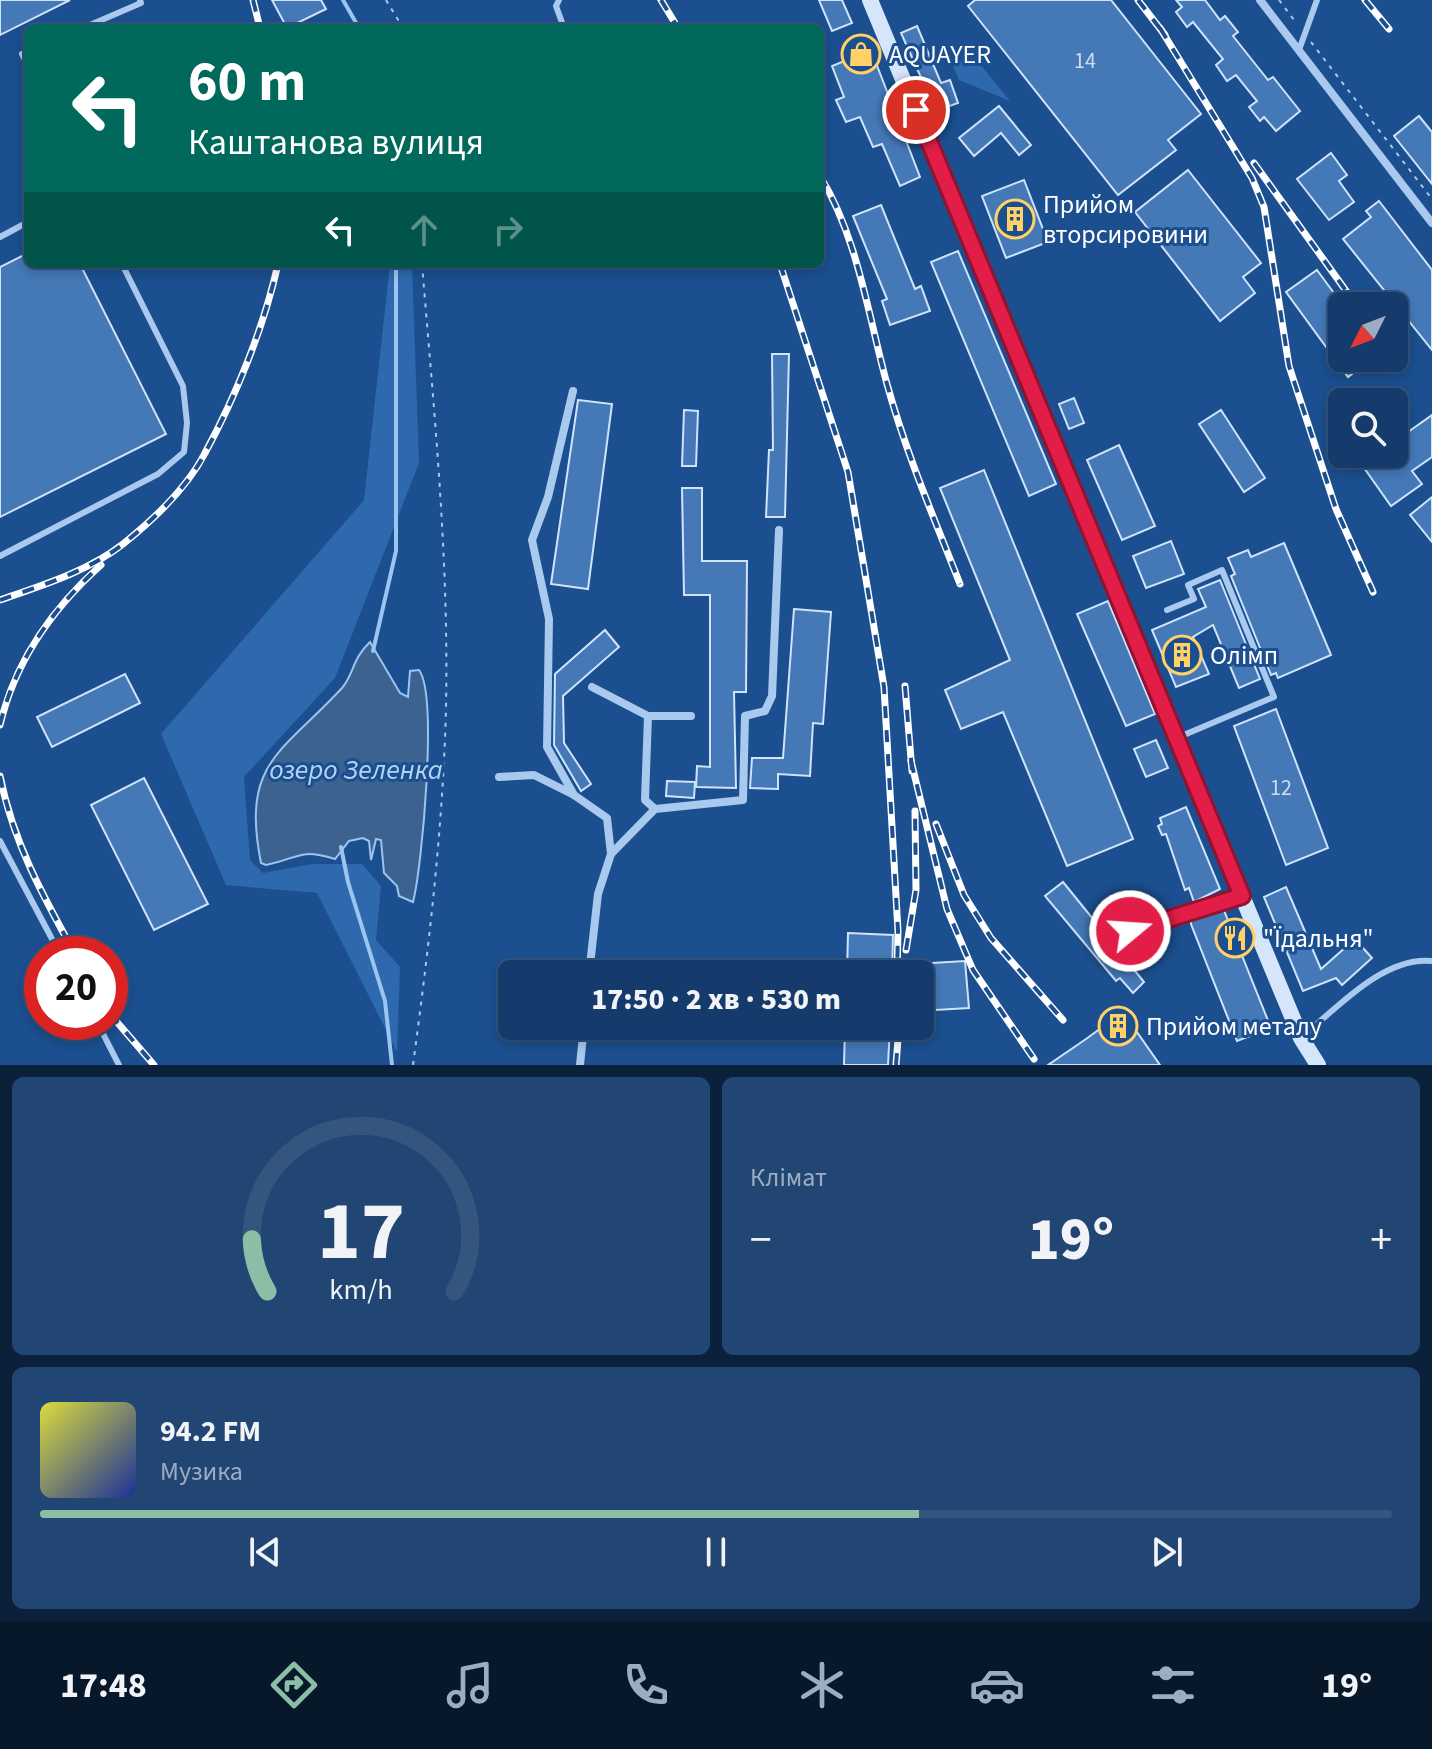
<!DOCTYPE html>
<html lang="uk">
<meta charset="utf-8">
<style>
:root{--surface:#143b6b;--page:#214673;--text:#f1f3f6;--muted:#9dadc1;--line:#33557e;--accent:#8abfa5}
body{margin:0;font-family:"Source Sans 3",sans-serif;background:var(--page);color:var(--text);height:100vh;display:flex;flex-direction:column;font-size:30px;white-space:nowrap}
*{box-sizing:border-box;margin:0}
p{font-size:26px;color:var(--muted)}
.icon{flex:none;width:44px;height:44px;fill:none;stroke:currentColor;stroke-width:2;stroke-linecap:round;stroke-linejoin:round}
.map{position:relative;height:1065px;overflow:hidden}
.sheet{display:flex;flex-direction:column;gap:12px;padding:12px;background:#0b203b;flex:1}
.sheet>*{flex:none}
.guide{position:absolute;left:24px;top:24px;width:800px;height:244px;border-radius:12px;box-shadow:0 4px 12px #0003,0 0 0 2px var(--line);background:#00695c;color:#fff;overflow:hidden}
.needle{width:52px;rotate:228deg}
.controls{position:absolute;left:1328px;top:292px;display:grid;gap:16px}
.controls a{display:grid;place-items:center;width:80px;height:80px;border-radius:12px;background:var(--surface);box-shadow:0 4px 12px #0003,0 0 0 2px var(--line);font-size:40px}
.speed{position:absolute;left:24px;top:936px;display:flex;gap:16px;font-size:40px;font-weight:700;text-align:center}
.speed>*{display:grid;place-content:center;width:104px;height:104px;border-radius:50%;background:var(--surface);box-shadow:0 4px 12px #0003,0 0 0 2px var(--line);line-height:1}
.speed .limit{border:12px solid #d22;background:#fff;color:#111}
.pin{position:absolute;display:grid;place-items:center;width:68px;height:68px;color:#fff;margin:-34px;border:4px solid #fff;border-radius:50%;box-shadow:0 2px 8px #0007}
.me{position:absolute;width:88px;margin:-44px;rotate:72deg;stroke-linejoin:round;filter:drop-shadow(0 0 6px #0008)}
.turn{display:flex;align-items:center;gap:28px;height:168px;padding:0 32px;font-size:36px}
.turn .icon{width:104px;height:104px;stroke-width:2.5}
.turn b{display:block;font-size:56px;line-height:68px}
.lanes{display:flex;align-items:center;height:76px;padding:0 32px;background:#0003;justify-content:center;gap:40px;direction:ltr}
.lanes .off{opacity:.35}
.big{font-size:60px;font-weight:800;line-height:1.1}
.sheet .widget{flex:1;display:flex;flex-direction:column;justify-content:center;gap:12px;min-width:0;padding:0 28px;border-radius:12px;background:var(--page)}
.sheet .dial{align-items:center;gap:0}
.dial svg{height:208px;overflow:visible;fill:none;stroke:var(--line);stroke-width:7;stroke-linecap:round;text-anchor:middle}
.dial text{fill:var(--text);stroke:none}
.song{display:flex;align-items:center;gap:24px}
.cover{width:96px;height:96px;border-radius:12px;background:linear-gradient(135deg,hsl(60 70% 55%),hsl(230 70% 35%))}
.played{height:8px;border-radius:4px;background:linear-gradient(90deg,var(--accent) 65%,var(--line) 65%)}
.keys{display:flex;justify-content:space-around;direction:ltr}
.heat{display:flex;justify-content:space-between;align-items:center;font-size:44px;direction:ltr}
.sheet .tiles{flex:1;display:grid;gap:12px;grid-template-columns:1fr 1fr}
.widget:last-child{grid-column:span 2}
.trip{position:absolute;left:498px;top:960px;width:436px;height:80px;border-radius:12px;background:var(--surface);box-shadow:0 4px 12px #0003,0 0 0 2px var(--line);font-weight:800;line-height:80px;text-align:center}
.tabs{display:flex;height:128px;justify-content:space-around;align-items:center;background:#08182b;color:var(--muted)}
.tabs .icon{width:56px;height:56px}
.tabs .on{color:var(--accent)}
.tabs b{font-size:36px;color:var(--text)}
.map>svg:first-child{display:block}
.green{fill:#2e69ad}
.water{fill:#3c6290;stroke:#9cc4f0;stroke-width:2}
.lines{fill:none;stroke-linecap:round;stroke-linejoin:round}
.stream{stroke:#9cc4f0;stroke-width:4}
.building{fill:#4478b7;stroke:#cfe3fa;stroke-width:2}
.path{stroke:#a9c9ee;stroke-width:2;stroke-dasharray:4 6;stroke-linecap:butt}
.lane{stroke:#a9c9ee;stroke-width:6}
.street{stroke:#a9c9ee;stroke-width:8}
.secondary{stroke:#d6e6fa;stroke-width:16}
.rail-casing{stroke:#fff;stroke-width:7}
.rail{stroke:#1b4f8f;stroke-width:4;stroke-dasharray:12;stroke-linecap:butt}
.route-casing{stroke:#92132f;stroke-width:20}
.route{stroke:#e11d48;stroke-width:14}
.labels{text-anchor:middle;stroke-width:6;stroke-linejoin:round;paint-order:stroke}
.number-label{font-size:22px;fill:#d0dded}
.poi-label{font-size:26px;fill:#fff;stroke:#1b4f8f;text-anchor:start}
.water-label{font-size:28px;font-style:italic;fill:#b5d3f5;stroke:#1b4f8f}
</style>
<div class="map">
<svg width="1432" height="1065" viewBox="0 0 1432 1065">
<rect width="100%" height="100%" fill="#1b4f8f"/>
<!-- green -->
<g class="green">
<polygon points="972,54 1010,101 959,80 953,66"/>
<polygon points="390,264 412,264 419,463 335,678 244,777 250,860 263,873 312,864 362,864 381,886 376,940 400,967 397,1052 317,893 226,885 161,734 364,500"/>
</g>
<!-- water -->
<path class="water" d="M 370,642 L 400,693 L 408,697 L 410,671 L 419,670 C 438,695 422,868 413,902 L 399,896 L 397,886 L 384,873 L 381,840 L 376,839 L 371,860 L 369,841 L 363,838 L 349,841 L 335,859 C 298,848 300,858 266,865 L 261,863 C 241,762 281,754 342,688 C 354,674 352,659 370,642 Z"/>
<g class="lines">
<!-- stream -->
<g class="stream">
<polyline points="343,0 359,28"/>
<polyline points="373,651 396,551 396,264"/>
<polyline points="341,847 348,882 385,1001 392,1065"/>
</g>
</g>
<!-- building -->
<g class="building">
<polygon points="0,0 70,0 0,35"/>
<polygon points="272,0 321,0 326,9 287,28"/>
<polygon points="819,0 842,0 852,23 832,31"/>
<polygon points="975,0 1111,0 1201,114 1168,140 1176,150 1118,195 968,6"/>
<polygon points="1176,0 1205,0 1220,20 1225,16 1238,32 1233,36 1268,80 1273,77 1300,111 1276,131 1264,117 1260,121 1249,107 1257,101 1236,75 1227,81 1216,65 1223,59 1193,22 1187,27 1176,12 1182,7"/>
<polygon points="917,26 941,83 950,80 958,103 936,111 901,33"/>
<polygon points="871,50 920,177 900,186 882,144 873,147 860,117 846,122 836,100 844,97 832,66"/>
<polygon points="999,106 1031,145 1019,155 1001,133 974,156 959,138"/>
<polygon points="1419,116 1432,132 1432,184 1394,136"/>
<polygon points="1331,153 1347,175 1339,181 1354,202 1329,220 1297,179"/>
<polygon points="1188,170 1261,263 1243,277 1255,293 1220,321 1135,212"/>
<polygon points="1024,180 1048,242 1006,258 982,196"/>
<polygon points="1379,201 1432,270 1432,350 1343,239 1371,217 1366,211"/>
<polygon points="881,205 915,289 921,286 930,311 890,325 882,301 887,299 853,216"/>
<polygon points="958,251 1056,484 1029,496 931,262"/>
<polygon points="28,253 28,264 80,264 166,434 0,517 0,267"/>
<polygon points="1317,270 1342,304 1342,358 1373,358 1348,377 1286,292"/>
<polygon points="772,354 789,354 785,517 766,517 769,450 773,450"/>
<polygon points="1074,398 1084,423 1069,429 1059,404"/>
<polygon points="578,400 612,404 588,589 551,584"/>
<polygon points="684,410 698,411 696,466 682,466"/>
<polygon points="1221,410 1265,478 1244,492 1199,424"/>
<polygon points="1432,415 1432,457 1412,471 1422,484 1391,506 1362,465 1377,454 1394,454 1394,442"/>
<polygon points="1119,445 1155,526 1122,540 1087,460"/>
<polygon points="984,470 1133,839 1067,866 1003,712 961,729 945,690 1010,660 940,488"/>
<polygon points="682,488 702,488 702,561 747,561 746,692 734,692 736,788 696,787 697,766 710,767 710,595 684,595"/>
<polygon points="1432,497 1432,542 1410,515"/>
<polygon points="1171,541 1184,574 1146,588 1133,556"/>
<polygon points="1284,543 1331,655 1278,678 1276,673 1271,675 1231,576 1235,574 1228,558 1248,550 1251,557"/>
<polygon points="1220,580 1260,679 1239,688 1213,625 1193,637 1209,674 1176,687 1152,630 1206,607 1198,589"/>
<polygon points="1108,601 1155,714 1126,726 1077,614"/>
<polygon points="794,609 831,612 823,724 813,723 810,776 778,774 778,789 750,788 752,758 783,758"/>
<polygon points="605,630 619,647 563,696 564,743 591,784 581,791 554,745 555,674"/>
<polygon points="125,674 140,703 52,747 37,717"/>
<polygon points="1276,709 1328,848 1286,865 1234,726"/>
<polygon points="1156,740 1168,768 1146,777 1134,749"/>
<polygon points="144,778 208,904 154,930 91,805"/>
<polygon points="667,781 695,782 694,798 666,796"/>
<polygon points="1186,807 1220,889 1194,902 1189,888 1185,890 1166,834 1162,835 1158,826 1162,824 1160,818"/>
<polygon points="1063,882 1144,982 1133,993 1120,978 1116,981 1045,896"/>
<polygon points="1286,887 1321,969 1355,939 1372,958 1342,985 1336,978 1303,991 1264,897"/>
<polygon points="1223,908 1271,1028 1237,1041 1191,924 1191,920"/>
<polygon points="848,933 893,935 892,974 847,974"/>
<polygon points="965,961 969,1008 935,1010 932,963"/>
<polygon points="1123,1012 1160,1065 1048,1065 1086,1039"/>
<polygon points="845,1026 890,1026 888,1065 844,1065"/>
</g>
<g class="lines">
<!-- path -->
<g class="path">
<polyline points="386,0 403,28"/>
<polyline points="1279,0 1297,24"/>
<polyline points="1311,42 1432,199"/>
<path d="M 413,1065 C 429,946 443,827 446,708 C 449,559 434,411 422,264"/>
</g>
<!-- lane -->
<g class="lane">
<polyline points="559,0 556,6 564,28"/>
<polyline points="83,28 141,3 140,0"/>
<polyline points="1299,50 1317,0"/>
<polyline points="28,51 22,54 28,66"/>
<polyline points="0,237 28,222"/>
<polyline points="0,556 158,474 184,452 187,423 183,386 122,264"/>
<polyline points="1167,610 1194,599 1188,585 1222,570 1274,697 1179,737"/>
<polyline points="0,841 60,954"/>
<polyline points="1130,931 1242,896"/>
<polyline points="97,1022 119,1065"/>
<path d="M 1303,1036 C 1338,1007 1384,956 1432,961"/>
</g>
<!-- street -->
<g class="street">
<polyline points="1260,0 1432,223"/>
<polyline points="573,391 548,497 532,540 549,619 547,747 574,795"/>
<polyline points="592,687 648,716 645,800 655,809"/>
<polyline points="648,716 691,716"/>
<polyline points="499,777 534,775 574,795 607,818 611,854"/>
<polyline points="589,974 598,894 611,854 655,809 743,800 745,716 765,711 772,696 779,530"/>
<polyline points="580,1065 584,1026"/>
</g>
<!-- secondary -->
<polyline class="secondary" points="870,0 1301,1038 1318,1065"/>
<defs>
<g id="rail">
<polyline points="253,0 260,28"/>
<polyline points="661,0 678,28"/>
<polyline points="1138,0 1165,35"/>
<polyline points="1365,0 1389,29"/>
<polyline points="1160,28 1252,178 1264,207 1289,366 1336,509 1373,592"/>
<polyline points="1254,163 1357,306"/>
<path d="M 820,176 C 858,238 868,315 887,384 C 906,453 934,518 960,584"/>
<polyline points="780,264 848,472 884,687 898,931 897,974"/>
<path d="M 0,600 C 40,586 89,571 123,544 C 153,520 187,488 205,453 C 236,396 264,327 278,264"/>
<polyline points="905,686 912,771"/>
<path d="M 0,725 C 15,661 53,608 101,565"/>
<polyline points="911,761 947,909 973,970 1034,1059"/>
<path d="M 0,776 C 13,842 43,896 75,954"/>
<polyline points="936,824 964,895 991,938 1063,1020"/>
<polyline points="906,950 916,890 915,811"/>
<polyline points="110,1014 154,1065"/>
<polyline points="896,1065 899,1026"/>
</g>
</defs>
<!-- rail casing -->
<use href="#rail" class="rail-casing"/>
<!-- rail -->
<use href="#rail" class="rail"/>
</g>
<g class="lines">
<defs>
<polyline id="route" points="916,110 1242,896 1130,931"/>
</defs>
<!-- route casing -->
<use href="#route" class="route-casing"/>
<!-- route -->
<use href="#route" class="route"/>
</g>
<!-- icons -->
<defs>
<symbol id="shop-ring" viewBox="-11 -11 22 22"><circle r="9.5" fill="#1b4f8f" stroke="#ffd166" stroke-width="1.5"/><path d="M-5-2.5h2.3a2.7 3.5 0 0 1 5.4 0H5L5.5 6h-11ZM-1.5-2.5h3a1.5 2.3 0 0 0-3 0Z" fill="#ffd166"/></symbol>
<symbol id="building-ring" viewBox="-11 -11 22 22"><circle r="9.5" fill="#1b4f8f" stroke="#ffd166" stroke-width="1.5"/><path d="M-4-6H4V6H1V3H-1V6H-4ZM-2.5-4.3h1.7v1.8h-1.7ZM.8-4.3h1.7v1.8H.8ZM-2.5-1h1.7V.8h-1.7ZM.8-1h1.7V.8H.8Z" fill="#ffd166"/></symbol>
<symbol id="restaurant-ring" viewBox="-11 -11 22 22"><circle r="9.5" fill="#1b4f8f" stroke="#ffd166" stroke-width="1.5"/><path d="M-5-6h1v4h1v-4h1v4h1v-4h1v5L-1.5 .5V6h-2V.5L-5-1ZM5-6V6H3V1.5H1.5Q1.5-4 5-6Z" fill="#ffd166"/></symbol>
</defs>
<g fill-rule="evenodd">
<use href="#shop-ring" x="839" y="32" width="44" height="44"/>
<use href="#building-ring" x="993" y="197" width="44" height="44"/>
<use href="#building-ring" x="1160" y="633" width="44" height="44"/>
<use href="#restaurant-ring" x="1213" y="916" width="44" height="44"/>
<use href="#building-ring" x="1096" y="1004" width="44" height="44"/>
</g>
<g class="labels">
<!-- number labels -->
<g class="number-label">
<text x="1085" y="68">14</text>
<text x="1281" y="795">12</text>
</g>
<!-- poi labels -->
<g class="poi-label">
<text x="889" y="63">AQUAYER</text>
<text x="1043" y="213">Прийом<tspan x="1043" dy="30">вторсировини</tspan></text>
<text x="1210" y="664">Олімп</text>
<text x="1263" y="947">"Їдальня"</text>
<text x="1146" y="1035">Прийом металу</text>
</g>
<!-- water labels -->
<g class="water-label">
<text x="356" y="779">озеро Зеленка</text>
</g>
</g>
</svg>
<div class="controls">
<a><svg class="needle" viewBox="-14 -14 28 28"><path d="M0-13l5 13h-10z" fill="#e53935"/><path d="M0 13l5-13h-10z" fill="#9dadc1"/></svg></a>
<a><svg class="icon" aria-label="search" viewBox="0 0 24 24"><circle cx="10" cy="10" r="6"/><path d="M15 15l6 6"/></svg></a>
</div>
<div class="speed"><div class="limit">20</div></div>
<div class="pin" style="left:916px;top:110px;background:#d93025"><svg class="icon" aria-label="arrive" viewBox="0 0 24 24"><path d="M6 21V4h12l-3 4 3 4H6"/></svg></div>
<svg class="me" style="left:1130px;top:931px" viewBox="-20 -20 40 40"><circle r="17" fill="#e11d48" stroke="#fff" stroke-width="3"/><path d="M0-11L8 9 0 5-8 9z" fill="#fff"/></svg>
<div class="trip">17:50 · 2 хв · 530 m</div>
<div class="guide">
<div class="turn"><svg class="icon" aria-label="left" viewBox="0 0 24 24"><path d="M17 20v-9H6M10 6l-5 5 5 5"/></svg><div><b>60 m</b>Каштанова вулиця</div></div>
<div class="lanes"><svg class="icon" aria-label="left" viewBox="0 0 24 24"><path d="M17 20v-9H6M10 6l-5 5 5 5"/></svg><svg class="icon off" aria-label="ahead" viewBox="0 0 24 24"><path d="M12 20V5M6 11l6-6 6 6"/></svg><svg class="icon off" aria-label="right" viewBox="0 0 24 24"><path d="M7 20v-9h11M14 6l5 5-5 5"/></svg></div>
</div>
</div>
<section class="sheet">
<div class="tiles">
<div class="widget dial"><svg viewBox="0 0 100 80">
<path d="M14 69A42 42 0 1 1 86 69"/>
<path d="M14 69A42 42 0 0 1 8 49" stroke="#8abfa5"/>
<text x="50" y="56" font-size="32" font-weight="700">17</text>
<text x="50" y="72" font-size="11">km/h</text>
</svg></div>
<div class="widget"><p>Клімат</p>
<div class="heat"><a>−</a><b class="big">19°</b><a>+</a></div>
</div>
<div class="widget">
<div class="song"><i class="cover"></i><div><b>94.2 FM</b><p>Музика</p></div></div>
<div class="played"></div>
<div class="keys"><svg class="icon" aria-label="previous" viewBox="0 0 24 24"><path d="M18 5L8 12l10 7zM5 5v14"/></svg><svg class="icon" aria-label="pause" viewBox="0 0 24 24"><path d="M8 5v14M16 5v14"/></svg><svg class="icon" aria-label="next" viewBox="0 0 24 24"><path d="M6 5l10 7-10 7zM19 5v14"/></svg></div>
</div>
</div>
</section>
<nav class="tabs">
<b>17:48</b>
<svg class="icon on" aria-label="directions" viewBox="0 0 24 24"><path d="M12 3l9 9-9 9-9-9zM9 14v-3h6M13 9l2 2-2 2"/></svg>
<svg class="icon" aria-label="music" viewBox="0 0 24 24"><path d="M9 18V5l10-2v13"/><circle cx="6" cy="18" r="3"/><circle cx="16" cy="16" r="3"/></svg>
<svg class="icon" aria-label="phone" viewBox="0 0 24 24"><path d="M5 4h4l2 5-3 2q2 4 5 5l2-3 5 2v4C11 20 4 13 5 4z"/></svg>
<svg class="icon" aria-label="climate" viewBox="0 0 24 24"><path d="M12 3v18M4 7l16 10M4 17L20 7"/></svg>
<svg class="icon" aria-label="car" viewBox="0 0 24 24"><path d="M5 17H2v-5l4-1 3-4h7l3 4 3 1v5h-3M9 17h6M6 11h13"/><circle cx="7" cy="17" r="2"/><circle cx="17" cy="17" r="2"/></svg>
<svg class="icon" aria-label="filters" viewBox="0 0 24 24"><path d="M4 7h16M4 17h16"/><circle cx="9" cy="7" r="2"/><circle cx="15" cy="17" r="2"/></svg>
<b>19°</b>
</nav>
